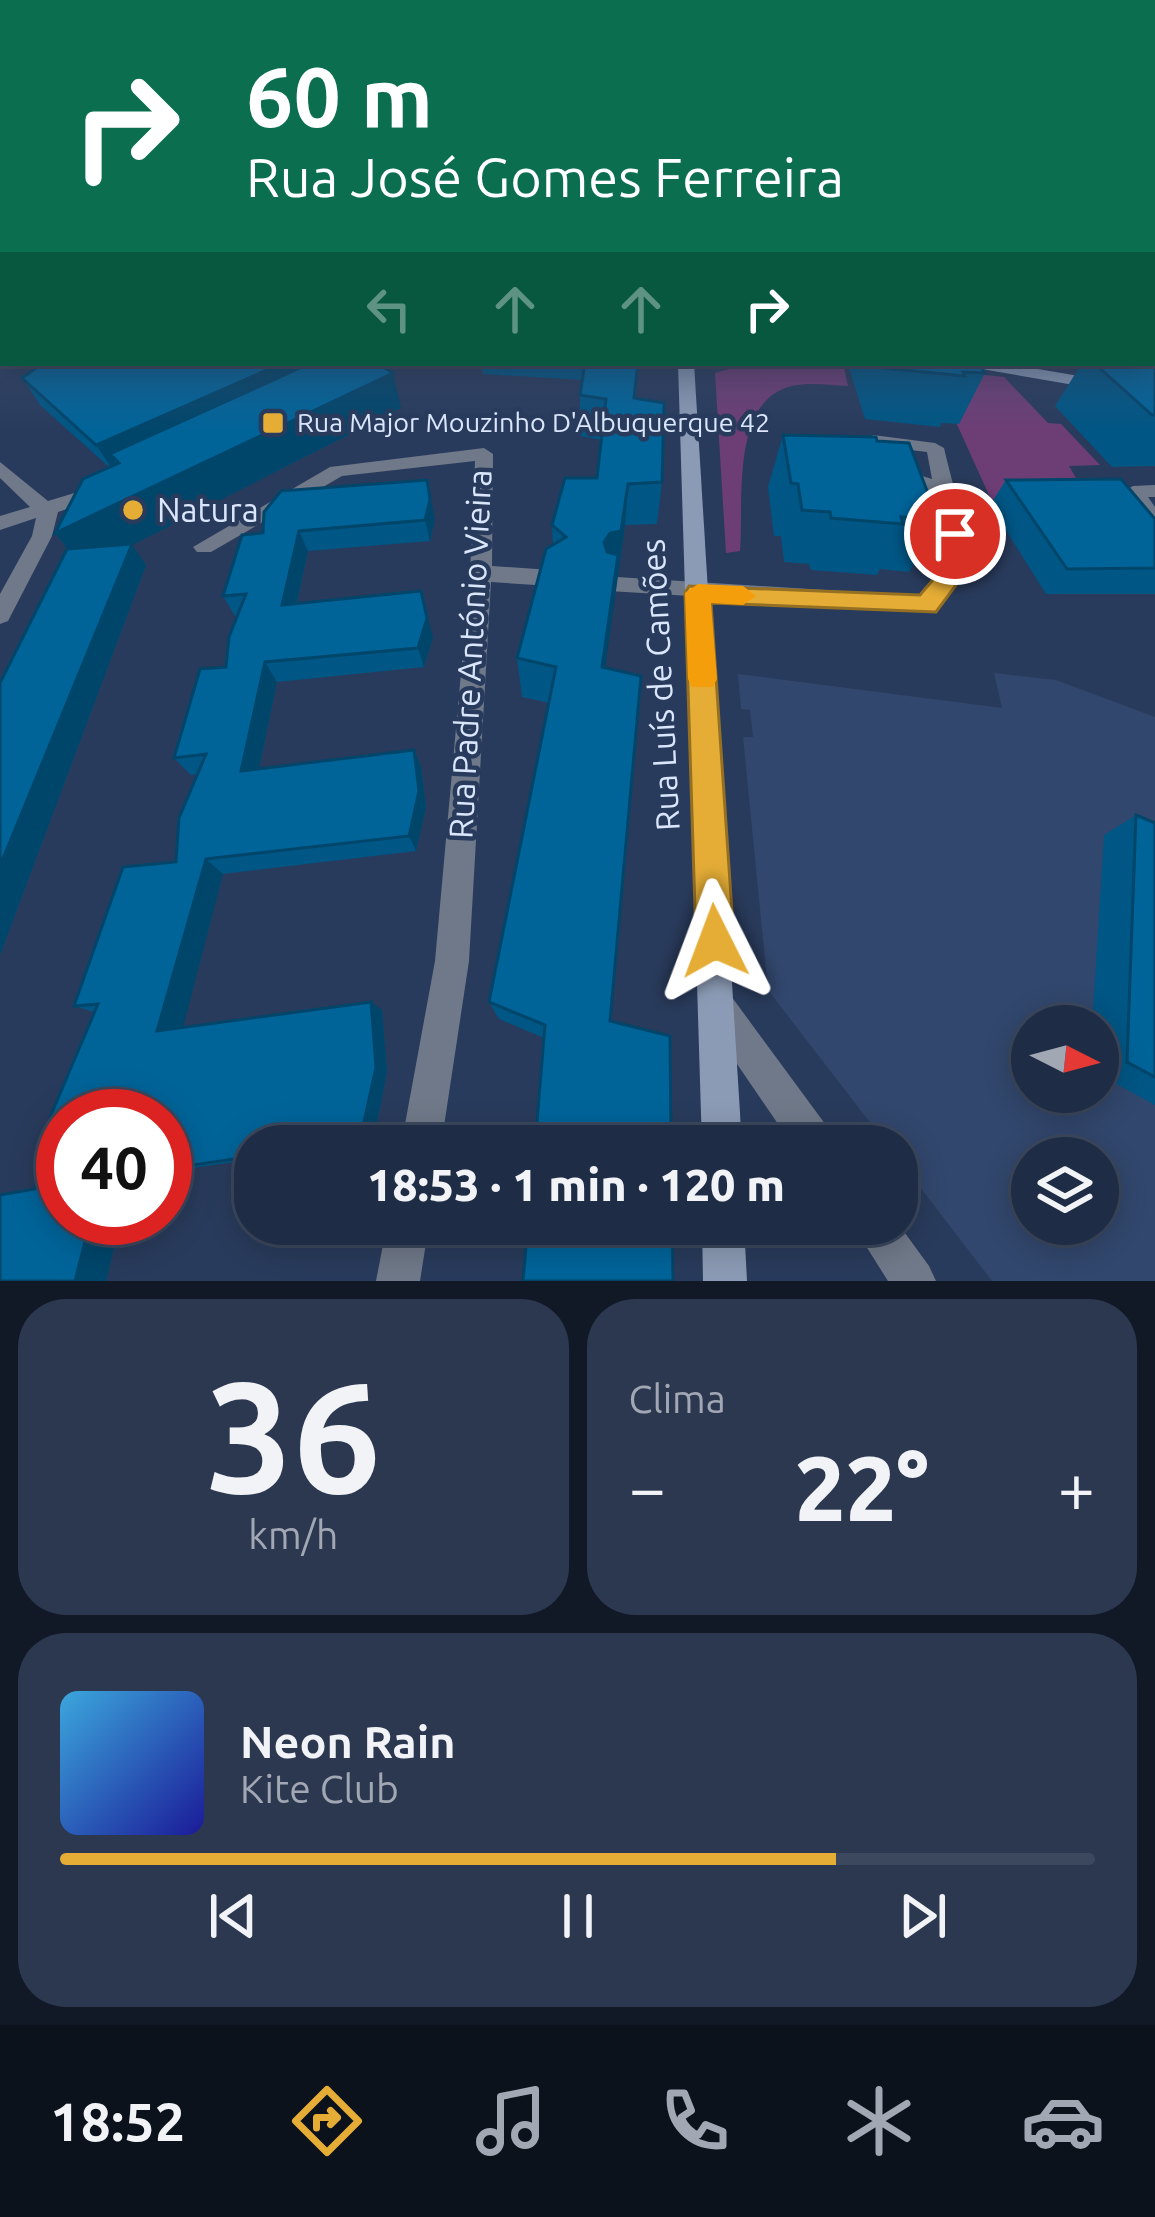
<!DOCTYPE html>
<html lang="pt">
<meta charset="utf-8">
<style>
:root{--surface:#1f2c45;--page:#2c3850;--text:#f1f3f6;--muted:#a1a7b3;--line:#3c485e;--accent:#e5ad36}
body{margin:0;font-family:Ubuntu,sans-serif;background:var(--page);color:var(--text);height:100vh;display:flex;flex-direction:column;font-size:45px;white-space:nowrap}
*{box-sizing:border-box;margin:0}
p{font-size:39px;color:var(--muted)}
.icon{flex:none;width:66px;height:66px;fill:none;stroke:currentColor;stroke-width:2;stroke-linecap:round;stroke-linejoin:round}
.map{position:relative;height:1281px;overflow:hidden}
.details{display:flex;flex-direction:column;gap:18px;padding:18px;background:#111826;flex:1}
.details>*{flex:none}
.banner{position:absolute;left:0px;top:0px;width:1155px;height:366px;box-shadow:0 6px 30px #0003,0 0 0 3px var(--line);background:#0b6e4f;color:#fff;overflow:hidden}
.needle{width:78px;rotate:96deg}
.tools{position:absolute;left:1011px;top:1005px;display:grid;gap:24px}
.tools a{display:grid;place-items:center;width:108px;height:108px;border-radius:50%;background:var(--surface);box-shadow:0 6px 30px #0003,0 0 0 3px var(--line);font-size:60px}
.speed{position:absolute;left:36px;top:1089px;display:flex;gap:24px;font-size:60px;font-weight:700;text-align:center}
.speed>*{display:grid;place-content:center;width:156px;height:156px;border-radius:50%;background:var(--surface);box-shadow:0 6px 30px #0003,0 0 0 3px var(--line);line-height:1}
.speed .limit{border:18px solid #d22;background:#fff;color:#111}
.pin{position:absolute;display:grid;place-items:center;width:102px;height:102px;color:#fff;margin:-51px;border:6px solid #fff;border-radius:50%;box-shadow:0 3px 12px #0007}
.me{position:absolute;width:132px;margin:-66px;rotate:357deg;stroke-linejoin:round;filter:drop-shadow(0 0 9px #0008)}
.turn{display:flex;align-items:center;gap:42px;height:252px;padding:0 48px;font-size:54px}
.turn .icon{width:156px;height:156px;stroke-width:2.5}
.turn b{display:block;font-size:84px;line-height:102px}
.lanes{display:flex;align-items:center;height:114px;padding:0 48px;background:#0003;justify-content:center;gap:60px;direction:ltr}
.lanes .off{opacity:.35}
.big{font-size:90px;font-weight:800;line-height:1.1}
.details .widget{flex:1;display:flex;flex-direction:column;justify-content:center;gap:18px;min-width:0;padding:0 42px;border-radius:48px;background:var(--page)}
.details .dial{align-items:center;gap:0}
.dial b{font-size:156px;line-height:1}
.song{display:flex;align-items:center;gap:36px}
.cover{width:144px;height:144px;border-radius:18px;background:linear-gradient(135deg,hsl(200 70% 55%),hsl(240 70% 35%))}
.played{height:12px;border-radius:6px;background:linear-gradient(90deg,var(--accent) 75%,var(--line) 75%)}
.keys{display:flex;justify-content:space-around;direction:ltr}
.heat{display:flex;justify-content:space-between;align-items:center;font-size:66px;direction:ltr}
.details .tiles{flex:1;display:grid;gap:18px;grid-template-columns:1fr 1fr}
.widget:last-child{grid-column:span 2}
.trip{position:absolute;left:234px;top:1125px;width:684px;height:120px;border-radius:48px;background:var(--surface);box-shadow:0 6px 30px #0003,0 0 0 3px var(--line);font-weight:800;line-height:120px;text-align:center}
.tabs{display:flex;height:192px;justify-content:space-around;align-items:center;background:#0c121c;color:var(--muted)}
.tabs .icon{width:84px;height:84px}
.tabs .on{color:var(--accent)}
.tabs b{font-size:54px;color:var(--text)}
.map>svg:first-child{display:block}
.built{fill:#32476d;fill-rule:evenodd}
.green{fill:#6d3e75}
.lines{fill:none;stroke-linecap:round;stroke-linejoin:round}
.street{fill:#707989;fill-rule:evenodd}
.secondary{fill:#8c9bb5;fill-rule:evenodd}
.wall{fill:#005684}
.shaded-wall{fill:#00466b}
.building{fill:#006499;stroke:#00466b;stroke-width:3}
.route{fill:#e5ad36;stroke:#957023;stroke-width:3}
.slow{fill:#f59e0b}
.poi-dot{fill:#e5ad36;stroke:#293b5c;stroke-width:4.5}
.labels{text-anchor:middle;stroke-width:9;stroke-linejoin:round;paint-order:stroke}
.far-poi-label{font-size:27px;fill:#dae6fb;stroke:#293b5c;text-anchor:start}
.poi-label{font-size:33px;fill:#dae6fb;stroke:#293b5c;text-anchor:start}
.street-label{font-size:33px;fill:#dae6fb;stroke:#293b5c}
</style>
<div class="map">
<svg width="1155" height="1281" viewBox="0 0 1155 1281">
<rect width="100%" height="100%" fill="#293b5c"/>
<!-- built -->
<path class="built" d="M 994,673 L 1056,680 L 1155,717 L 1155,1281 L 992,1281 L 897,1157 L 897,1146 L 888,1146 L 768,990 L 743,737 L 753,737 L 750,710 L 741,709 L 738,674 L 1002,708 ZM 1032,1026 L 1098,1026 L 1098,1092 L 1032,1092 ZM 1032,1158 L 1098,1158 L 1098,1224 L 1032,1224 Z"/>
<!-- green -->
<g class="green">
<path d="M 750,363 L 844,367 L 848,386 C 830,385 810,382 792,386 C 730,400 744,502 740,551 L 726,553 L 715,373 Z"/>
<polygon points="932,369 1004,377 1048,423 1061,424 1100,465 1069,466 1080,485 993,504"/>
</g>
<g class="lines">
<!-- street -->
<g class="street">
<path d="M 873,435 L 935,443 L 944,448 C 960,518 979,545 935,611 L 609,591 L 606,585 L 609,579 L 617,577 L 921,596 C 945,563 945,533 936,494 L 887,474 L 896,468 L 932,479 L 927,452 L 877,446 L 861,459 L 847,459 L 847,451 Z"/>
<polygon points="484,448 493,454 492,566 551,570 562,578 551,586 491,582 469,961 441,1146 401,1146 435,961 470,573 475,461 342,476 211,552 197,552 193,547 330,467"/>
<polygon points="0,462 48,501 101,485 111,491 108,495 58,512 52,536 8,621 0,624 0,594 32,536 36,518 0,530 0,516 30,507 0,478"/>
<polygon points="1155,485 1155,497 1148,497 1155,507 1155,528 1148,526 1123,492 1133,486"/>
<polygon points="719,990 731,996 831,1132 837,1146 793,1146 707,1020 701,1008 707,996"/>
<polygon points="897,1222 929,1266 936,1281 888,1281 852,1224"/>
<polygon points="387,1224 429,1224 420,1281 376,1281"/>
</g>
<!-- secondary -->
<g class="secondary">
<polygon points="678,363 694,363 742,1146 702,1146"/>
<polygon points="968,363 1003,363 1155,389 1155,399 976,368"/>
<polygon points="702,1224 744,1224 747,1281 703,1281"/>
</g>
</g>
<!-- wall -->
<g class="wall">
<polygon points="1155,354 1155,466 1112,467 1055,406 1082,363 1152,363"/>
<polygon points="481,363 638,363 635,398 662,482 657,524 625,525 615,596 544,1038 499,1019 489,1002 549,703 522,697 517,658 553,545 552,525 597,478 602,440 580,436 580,395 582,380 483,374"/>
<polygon points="850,363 979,363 985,373 959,424 941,423 940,427 865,419 849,368"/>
<polygon points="22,378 401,408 132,545 146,565 0,955 0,683 68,549 55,533 109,467 41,406"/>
<polygon points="783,435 877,441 938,520 909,572 880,569 877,575 811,570 809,564 784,562 781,536 774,536 768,487"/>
<polygon points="1006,480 1155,519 1155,594 1046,594 990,505"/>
<polygon points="435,519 430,541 308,551 297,603 433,637 424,667 277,682 259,768 414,750 421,767 426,807 416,851 223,874 182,1028 382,1010 387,1072 373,1142 343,1146 255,1146 255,1159 165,1172 165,1116 63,1218 121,1218 106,1281 35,1189 94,1012 74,1006 176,862 198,774 191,775 174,758 226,667 238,615 235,616 223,596 242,535"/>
<polygon points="1136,815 1155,823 1155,1105 1098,1074 1098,1026 1092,1026 1104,835"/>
</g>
<!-- shaded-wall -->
<g class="shaded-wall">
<polygon points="3,303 3,339 0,340 0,304"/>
<polygon points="283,363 337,363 119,463 110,454 121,471 115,473 96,445"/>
<polygon points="393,373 401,408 132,545 146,565 0,955 0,866 84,569 55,533"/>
<polygon points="427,480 435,519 430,541 425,520"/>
<polygon points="628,484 625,525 600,706 604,542"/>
<polygon points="299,531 308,551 292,624 282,605"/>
<polygon points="421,591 433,637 424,667 418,648"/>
<polygon points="265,662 277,682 255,787 241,771"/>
<polygon points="414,750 421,767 426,807 416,851 409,836"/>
<polygon points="206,859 223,874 180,1039 157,1031"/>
<polygon points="371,1002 382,1010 387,1072 373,1142 360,1140"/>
<polygon points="91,1218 121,1218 106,1281 75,1281"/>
</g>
<!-- building -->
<g class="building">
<polygon points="0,252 3,252 3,303 0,304"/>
<polygon points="1152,354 1155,354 1155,415 1152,415 1094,363 1152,363"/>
<polygon points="43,363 283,363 96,445 22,378"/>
<polygon points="311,363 376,363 393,373 55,533 83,479 119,463 110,454"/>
<polygon points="585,363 638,363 634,398 664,403 662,482 628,484 621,531 610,533 604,542 607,552 618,555 602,667 641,676 610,1021 670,1036 671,1146 535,1146 545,1025 489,1002 556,667 517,658 546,549 566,537 552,525 565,478 597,478 606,399 580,395"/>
<polygon points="882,363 979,363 985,373 963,372 965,376 884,368"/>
<polygon points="783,435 876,437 877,441 909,443 938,520 901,517 903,524 831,518 830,512 802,510 798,484 791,483"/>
<polygon points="1121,479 1155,519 1155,568 1067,569 1006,480"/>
<polygon points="427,480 430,499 425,520 299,531 282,605 421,591 427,618 418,648 265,662 241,771 414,750 419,791 409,836 206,859 157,1031 371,1002 376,1067 360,1140 321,1146 255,1146 255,1156 165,1169 165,1116 63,1116 63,1218 91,1218 75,1281 0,1281 0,1195 35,1189 51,1115 98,1004 74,1006 123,867 176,862 179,818 206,754 174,758 200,669 226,667 229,637 246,594 223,596 242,535 263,533 264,512 281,491"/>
<polygon points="132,544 0,866 0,683 67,549"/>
<polygon points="1136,815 1155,823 1155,1077 1127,1062"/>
<polygon points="528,1224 672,1224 673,1281 523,1281"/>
</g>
<!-- sky -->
<linearGradient id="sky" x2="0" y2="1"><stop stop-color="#172033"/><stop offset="0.58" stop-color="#435578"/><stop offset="1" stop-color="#435578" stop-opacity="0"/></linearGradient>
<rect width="1155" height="432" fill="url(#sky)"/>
<!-- route -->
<polygon class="route" points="955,526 967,534 962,577 936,612 711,603 734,941 728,954 715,960 702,954 696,941 685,593 689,586 920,595 937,575 943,534"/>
<!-- slow -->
<polygon class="slow" points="698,584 743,586 756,596 743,605 711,603 717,679 713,687 692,687 688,679 685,593"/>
<!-- markers -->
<g class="poi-dot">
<rect x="261" y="411" width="24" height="24" rx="6"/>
<circle cx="133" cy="510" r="12"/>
</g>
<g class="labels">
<!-- far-poi labels -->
<g class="far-poi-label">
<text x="297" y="432">Rua Major Mouzinho D'Albuquerque 42</text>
</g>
<!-- poi labels -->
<g class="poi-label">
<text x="157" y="522">Natura</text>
</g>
<!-- street labels -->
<g class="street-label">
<text transform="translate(470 654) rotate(-87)" y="12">Rua Padre António Vieira</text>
<text transform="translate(660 685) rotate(-93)" y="12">Rua Luís de Camões</text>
</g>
</g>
</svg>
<div class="tools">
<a><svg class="needle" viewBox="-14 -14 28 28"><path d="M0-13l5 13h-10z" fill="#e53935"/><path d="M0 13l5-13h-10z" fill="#a1a7b3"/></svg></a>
<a><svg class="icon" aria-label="layers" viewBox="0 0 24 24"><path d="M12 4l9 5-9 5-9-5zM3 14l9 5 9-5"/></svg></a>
</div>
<div class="speed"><div class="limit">40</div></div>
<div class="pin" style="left:955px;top:534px;background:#d93025"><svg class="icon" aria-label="arrive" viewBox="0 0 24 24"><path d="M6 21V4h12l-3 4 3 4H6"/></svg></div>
<svg class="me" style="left:715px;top:941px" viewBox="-20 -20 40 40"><path d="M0-17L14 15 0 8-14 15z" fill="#e5ad36" stroke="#fff" stroke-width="4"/></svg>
<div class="trip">18:53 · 1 min · 120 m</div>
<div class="banner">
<div class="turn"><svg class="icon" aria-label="right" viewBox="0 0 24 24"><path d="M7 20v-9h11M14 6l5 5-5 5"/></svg><div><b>60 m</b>Rua José Gomes Ferreira</div></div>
<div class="lanes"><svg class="icon off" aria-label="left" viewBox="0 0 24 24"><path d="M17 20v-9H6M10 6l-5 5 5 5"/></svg><svg class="icon off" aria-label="ahead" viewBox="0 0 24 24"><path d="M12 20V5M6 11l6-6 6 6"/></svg><svg class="icon off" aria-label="ahead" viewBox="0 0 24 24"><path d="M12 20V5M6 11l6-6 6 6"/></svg><svg class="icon" aria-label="right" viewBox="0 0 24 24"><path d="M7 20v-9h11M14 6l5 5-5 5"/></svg></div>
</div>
</div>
<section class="details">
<div class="tiles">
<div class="widget dial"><b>36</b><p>km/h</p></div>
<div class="widget"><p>Clima</p>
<div class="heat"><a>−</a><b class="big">22°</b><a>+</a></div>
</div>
<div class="widget">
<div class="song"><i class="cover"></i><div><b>Neon Rain</b><p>Kite Club</p></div></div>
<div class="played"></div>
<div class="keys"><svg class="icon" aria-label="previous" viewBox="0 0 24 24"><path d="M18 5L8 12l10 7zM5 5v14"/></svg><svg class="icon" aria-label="pause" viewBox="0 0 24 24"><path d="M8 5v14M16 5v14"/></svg><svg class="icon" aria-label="next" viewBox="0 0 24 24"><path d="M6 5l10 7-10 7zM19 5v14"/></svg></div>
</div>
</div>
</section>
<nav class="tabs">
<b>18:52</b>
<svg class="icon on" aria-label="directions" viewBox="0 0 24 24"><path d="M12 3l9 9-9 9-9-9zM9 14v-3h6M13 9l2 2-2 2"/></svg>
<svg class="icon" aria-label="music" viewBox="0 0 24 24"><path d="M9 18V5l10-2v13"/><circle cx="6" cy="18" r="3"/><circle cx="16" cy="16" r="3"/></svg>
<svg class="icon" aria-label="phone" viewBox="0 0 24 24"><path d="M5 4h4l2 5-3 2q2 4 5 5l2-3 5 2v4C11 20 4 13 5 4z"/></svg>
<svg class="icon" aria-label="climate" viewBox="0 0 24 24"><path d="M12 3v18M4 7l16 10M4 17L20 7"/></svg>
<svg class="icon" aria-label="car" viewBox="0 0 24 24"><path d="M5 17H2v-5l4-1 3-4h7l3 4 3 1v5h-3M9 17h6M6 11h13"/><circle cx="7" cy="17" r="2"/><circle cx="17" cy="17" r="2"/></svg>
</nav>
